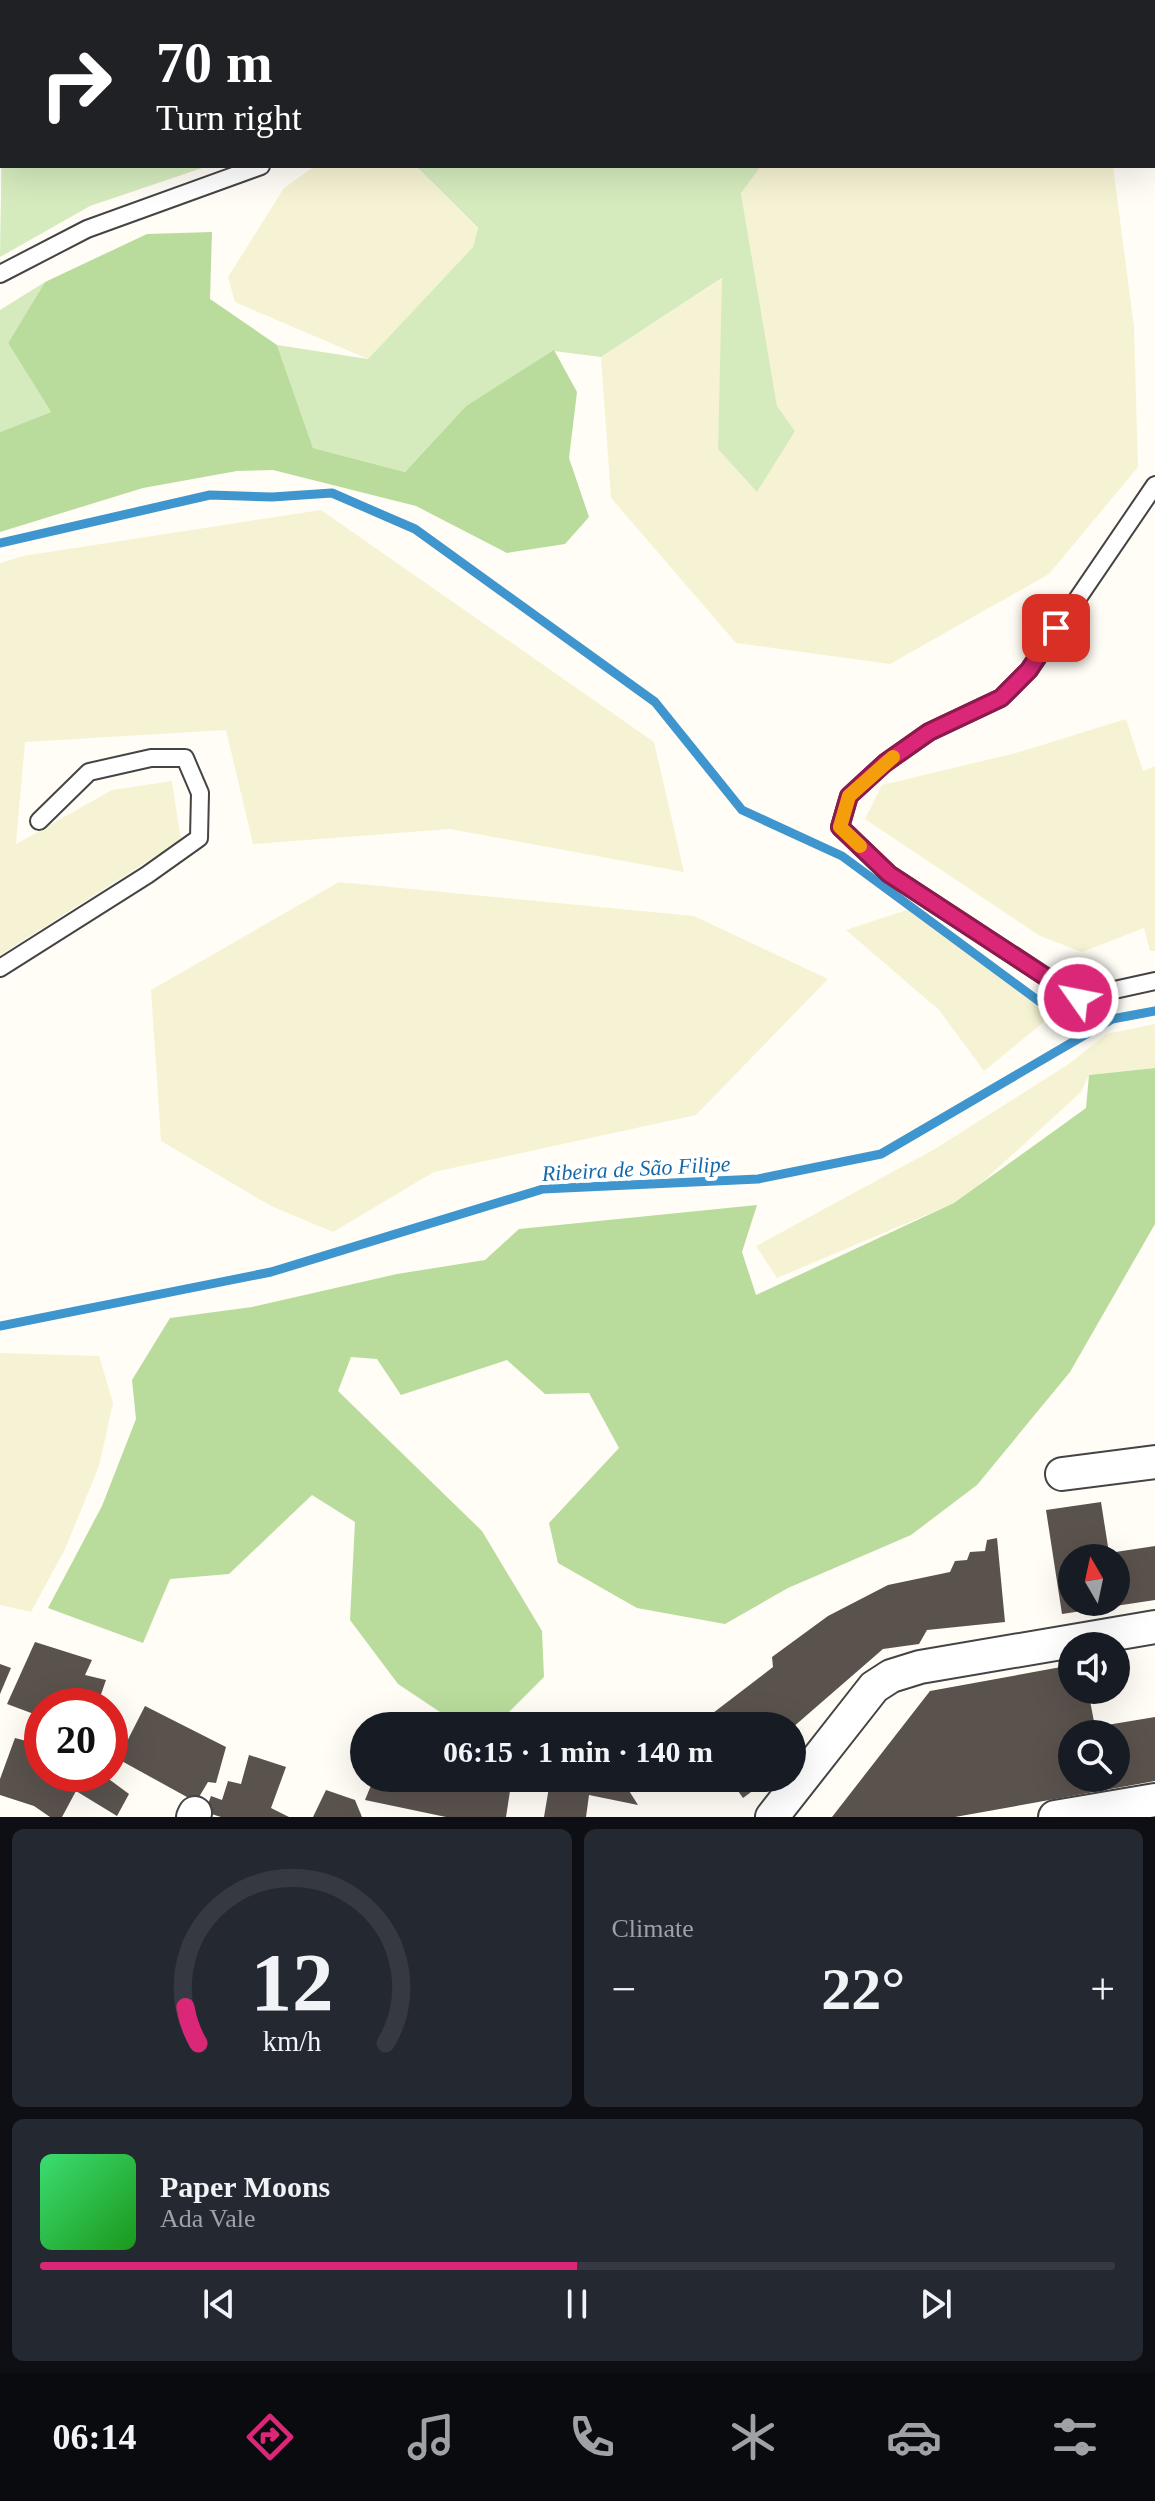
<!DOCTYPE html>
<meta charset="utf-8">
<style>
:root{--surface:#171b24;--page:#242831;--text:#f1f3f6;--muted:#9ea1a6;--line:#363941;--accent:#db2777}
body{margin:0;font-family:Georgia,serif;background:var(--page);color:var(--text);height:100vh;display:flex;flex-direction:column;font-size:30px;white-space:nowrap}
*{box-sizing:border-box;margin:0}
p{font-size:26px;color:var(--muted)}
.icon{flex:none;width:44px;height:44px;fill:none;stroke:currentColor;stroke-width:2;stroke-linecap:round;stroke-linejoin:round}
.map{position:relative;height:1817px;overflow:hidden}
.panel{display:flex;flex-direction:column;gap:12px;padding:12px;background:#0d0f14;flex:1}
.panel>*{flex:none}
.top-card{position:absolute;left:0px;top:0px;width:1156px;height:168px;box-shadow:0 8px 32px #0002;background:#202124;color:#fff;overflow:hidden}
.needle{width:52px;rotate:351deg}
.controls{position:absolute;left:1058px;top:1544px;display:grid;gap:16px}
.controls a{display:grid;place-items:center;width:72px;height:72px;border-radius:50%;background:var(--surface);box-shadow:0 8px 32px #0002;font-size:40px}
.speed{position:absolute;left:24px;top:1688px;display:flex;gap:16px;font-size:40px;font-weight:700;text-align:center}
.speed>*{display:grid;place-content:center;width:104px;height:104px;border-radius:50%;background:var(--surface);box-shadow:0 8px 32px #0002;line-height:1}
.speed .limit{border:12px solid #d22;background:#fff;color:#111}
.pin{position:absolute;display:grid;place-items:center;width:68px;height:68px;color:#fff;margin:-34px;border-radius:16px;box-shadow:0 4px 12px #0006}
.me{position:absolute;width:88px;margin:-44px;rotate:303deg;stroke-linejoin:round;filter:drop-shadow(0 0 6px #0008)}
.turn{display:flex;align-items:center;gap:28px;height:168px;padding:0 24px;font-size:36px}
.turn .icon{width:104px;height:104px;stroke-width:2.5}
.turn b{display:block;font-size:56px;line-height:68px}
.big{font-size:60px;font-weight:800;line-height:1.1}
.panel .tile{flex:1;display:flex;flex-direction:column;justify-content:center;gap:12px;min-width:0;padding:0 28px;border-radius:12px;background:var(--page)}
.panel .dial{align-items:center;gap:0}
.dial svg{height:208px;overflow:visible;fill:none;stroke:var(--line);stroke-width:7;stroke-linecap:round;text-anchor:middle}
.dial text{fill:var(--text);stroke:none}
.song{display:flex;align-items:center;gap:24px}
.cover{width:96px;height:96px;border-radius:12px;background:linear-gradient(135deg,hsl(140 70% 55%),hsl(120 70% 35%))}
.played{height:8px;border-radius:4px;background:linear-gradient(90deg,var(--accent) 50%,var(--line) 50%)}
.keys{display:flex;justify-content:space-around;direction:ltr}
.heat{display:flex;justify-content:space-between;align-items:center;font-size:44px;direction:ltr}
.panel .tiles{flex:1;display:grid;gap:12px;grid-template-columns:1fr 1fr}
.tile:last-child{grid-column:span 2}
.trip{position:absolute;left:350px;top:1712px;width:456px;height:80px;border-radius:40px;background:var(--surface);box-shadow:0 8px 32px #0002;font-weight:800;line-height:80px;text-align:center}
.tabs{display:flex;height:128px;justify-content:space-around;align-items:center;background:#090b0e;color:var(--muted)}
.tabs .icon{width:56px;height:56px}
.tabs .active{color:var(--accent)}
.tabs b{font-size:36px;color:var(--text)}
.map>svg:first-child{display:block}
.farmland{fill:#f6f3d4}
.green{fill:#d5ebbd}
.forest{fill:#b9dc9c}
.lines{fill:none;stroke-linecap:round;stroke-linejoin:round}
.stream{stroke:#3f96cf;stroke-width:9}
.building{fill:#5a524d;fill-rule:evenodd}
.lane-casing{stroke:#444;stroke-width:20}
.street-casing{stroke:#444;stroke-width:36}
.highway-casing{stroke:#222;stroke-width:48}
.path{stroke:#333;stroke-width:5;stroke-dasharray:8 4;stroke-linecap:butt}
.lane{stroke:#fff;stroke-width:16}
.street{stroke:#fff;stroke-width:32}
.highway{stroke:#f5a25d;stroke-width:44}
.route-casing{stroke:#8e194d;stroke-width:20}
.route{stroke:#db2777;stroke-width:14}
.slow{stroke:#f59e0b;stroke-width:14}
.labels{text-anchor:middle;stroke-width:8;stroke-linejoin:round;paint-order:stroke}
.water-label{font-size:22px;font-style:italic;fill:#1768a6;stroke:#fff}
</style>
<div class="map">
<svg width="1155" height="1817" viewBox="0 0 1155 1817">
<rect width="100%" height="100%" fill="#fffdf5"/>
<!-- farmland -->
<g class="farmland">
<polygon points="315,166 416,166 478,229 473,247 368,359 235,302 228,277 284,188"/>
<polygon points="761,166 1113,166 1134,327 1138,467 1049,574 890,664 736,643 611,498 601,357 723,278 718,449 795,431 777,406 741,192"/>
<polygon points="321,510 654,742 684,872 450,829 253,844 226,730 25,742 16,844 112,790 172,781 181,840 0,955 0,563 23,556"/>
<polygon points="1126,719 1143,771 1155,766 1155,951 1150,951 1144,928 1082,952 1040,936 865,819 882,785 1016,753"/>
<polygon points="339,882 694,916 828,979 696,1115 434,1172 333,1232 271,1206 161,1141 151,990"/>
<polygon points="913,908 1055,1013 984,1071 939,1010 846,930"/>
<polygon points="1155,1024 1155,1068 1089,1075 1081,1092 964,1199 777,1278 756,1246 933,1150 1069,1064 1106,1034"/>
<polygon points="0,1353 99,1356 113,1403 99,1466 65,1549 31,1612 0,1605"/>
</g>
<!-- green -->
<g class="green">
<polygon points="2,129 2,166 208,166 90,206 0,257"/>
<polygon points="416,166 761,166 741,193 777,406 795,431 757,492 718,449 722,278 601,357 554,351 466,406 405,472 313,448 277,345 368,359 473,247 478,228"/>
<polygon points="45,282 8,343 51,412 0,432 0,310"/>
</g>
<!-- forest -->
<g class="forest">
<polygon points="212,232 210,299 277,345 313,448 405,472 466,406 554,350 577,392 569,458 589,517 565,544 507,553 416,506 273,470 237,471 143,488 0,532 0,432 51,412 8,343 45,282 147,234"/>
<polygon points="1155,1068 1155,1224 1070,1372 977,1485 911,1535 788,1588 725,1624 637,1608 558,1563 549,1523 619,1448 589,1393 545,1394 507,1360 401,1395 377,1359 351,1357 338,1391 482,1531 542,1631 544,1677 495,1726 461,1726 398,1684 350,1620 355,1522 312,1495 229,1574 170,1579 143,1643 48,1608 102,1506 136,1419 132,1380 170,1318 252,1307 397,1274 485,1260 519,1229 757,1205 742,1252 756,1295 954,1203 1086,1108 1089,1075"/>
</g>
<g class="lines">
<!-- stream -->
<g class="stream">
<polyline points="0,543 210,495 272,497 332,493 415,529 655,702 742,810 842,856 1055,1013 1112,1019"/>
<polyline points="0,1326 271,1272 543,1189 758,1179 881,1154 1112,1019 1155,1011"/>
</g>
</g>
<!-- building -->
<g class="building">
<path d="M 1101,1502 L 1109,1553 L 1155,1546 L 1155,1600 L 1062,1614 L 1046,1510 ZM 1072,1558 L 1116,1558 L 1116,1602 L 1072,1602 Z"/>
<polygon points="997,1538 1005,1622 927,1630 919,1644 883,1649 792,1728 696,1726 773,1667 772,1657 828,1616 888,1585 950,1572 955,1561 967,1560 970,1552 985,1551 987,1540"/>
<polygon points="35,1642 92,1660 85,1675 106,1680 97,1706 74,1706 77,1695 66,1693 61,1706 42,1706 42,1717 7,1704"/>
<polygon points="0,1664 11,1668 0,1694"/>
<path d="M 1072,1665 L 1072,1690 L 1088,1690 L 1095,1727 L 1155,1717 L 1155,1781 L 955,1817 L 832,1817 L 930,1691 ZM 1072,1734 L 1116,1734 L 1116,1778 L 1072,1778 Z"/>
<polygon points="145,1706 226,1747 216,1783 208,1782 196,1802 118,1759"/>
<polygon points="398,1714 417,1719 415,1726 393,1726"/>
<polygon points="15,1738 42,1745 42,1774 102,1774 129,1794 117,1816 76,1791 62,1817 50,1817 34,1806 0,1795 0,1779"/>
<polygon points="249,1755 286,1767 271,1808 289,1817 221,1817 205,1812 211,1796 222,1800 228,1781 241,1784"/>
<polygon points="374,1778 512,1778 506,1817 446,1817 365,1800"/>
<polygon points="574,1778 621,1778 638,1805 589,1795 586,1817 544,1817 549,1787 572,1789"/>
<polygon points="729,1778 770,1778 743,1798"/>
<polygon points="326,1790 355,1800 362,1817 313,1817"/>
</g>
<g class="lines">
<defs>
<g id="lane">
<polyline points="0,274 87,229 261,166"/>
<polyline points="1155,485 1029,670 1001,698 929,732 885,763 849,796 840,827 889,874 1078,998 1155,981"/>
<polyline points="0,968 147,875 199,838 200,793 185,758 151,758 89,772 39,821"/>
</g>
<g id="street">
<polyline points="1062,1474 1155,1462"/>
<polyline points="193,1817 195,1813"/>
<polyline points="772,1817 874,1687 891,1676 920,1667 1155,1627"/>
<polyline points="1055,1817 1155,1800"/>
</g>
<g id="highway">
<polyline points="195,2 202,0"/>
<polyline points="334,2 341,0"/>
<polyline points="0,55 2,55"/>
<polyline points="0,95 2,94"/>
</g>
</defs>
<!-- lane casing -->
<use href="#lane" class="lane-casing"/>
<!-- street casing -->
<use href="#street" class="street-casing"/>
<!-- highway casing -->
<use href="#highway" class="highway-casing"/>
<!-- path -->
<polyline class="path" points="877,2 890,0"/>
<!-- lane -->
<use href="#lane" class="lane"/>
<!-- street -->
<use href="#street" class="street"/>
<!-- highway -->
<use href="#highway" class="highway"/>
</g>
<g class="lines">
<defs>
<polyline id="route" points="1056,628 1029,670 1001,698 929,732 885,763 849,796 840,827 889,874 1078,998"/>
</defs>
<!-- route casing -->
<use href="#route" class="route-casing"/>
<!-- route -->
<use href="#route" class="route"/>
<!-- slow -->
<polyline class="slow" points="860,846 840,827 849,796 893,757"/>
</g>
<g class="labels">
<!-- water labels -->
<g class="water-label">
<text transform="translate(636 1168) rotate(-3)" y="8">Ribeira de São Filipe</text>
</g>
</g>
</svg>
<div class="controls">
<a><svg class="needle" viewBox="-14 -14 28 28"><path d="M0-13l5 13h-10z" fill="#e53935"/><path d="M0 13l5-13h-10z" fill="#9ea1a6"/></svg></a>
<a><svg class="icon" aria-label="sound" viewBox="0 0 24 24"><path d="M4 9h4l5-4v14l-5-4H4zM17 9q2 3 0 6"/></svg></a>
<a><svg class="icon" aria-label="search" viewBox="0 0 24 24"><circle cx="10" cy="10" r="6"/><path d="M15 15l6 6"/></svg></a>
</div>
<div class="speed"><div class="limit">20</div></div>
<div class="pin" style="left:1056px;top:628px;background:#d93025"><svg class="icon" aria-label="arrive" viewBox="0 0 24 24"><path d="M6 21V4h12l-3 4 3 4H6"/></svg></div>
<svg class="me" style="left:1078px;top:998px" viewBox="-20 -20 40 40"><circle r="17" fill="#db2777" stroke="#fff" stroke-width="3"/><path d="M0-11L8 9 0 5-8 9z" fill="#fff"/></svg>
<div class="trip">06:15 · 1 min · 140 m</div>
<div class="top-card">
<div class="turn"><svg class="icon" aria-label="right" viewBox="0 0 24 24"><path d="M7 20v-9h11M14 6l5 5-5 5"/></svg><div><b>70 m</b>Turn right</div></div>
</div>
</div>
<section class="panel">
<div class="tiles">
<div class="tile dial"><svg viewBox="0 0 100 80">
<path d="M14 69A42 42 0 1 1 86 69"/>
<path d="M14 69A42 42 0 0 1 9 55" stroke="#db2777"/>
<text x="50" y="56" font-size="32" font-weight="700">12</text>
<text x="50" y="72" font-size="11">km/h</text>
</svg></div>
<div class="tile"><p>Climate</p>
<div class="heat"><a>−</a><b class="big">22°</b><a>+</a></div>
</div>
<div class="tile">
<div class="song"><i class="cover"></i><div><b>Paper Moons</b><p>Ada Vale</p></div></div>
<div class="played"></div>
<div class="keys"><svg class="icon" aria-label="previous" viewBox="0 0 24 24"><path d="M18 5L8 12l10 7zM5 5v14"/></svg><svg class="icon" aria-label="pause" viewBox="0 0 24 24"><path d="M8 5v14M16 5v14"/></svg><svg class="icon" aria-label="next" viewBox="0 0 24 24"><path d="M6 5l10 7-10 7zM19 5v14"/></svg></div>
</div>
</div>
</section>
<nav class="tabs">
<b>06:14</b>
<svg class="icon active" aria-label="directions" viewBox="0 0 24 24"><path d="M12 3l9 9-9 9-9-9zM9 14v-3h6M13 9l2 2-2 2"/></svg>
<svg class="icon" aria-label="music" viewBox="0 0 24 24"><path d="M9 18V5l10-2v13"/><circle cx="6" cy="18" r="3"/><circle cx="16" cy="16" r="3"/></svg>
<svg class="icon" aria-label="phone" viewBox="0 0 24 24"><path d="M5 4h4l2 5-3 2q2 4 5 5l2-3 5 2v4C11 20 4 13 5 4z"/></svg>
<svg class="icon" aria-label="climate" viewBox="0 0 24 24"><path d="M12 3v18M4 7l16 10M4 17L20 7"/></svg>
<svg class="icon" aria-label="car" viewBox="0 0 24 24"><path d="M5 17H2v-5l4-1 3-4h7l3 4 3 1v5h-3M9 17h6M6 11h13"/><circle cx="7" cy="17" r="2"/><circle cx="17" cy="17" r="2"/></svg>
<svg class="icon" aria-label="filters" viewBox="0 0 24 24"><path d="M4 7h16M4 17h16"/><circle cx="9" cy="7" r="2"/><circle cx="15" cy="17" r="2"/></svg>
</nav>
